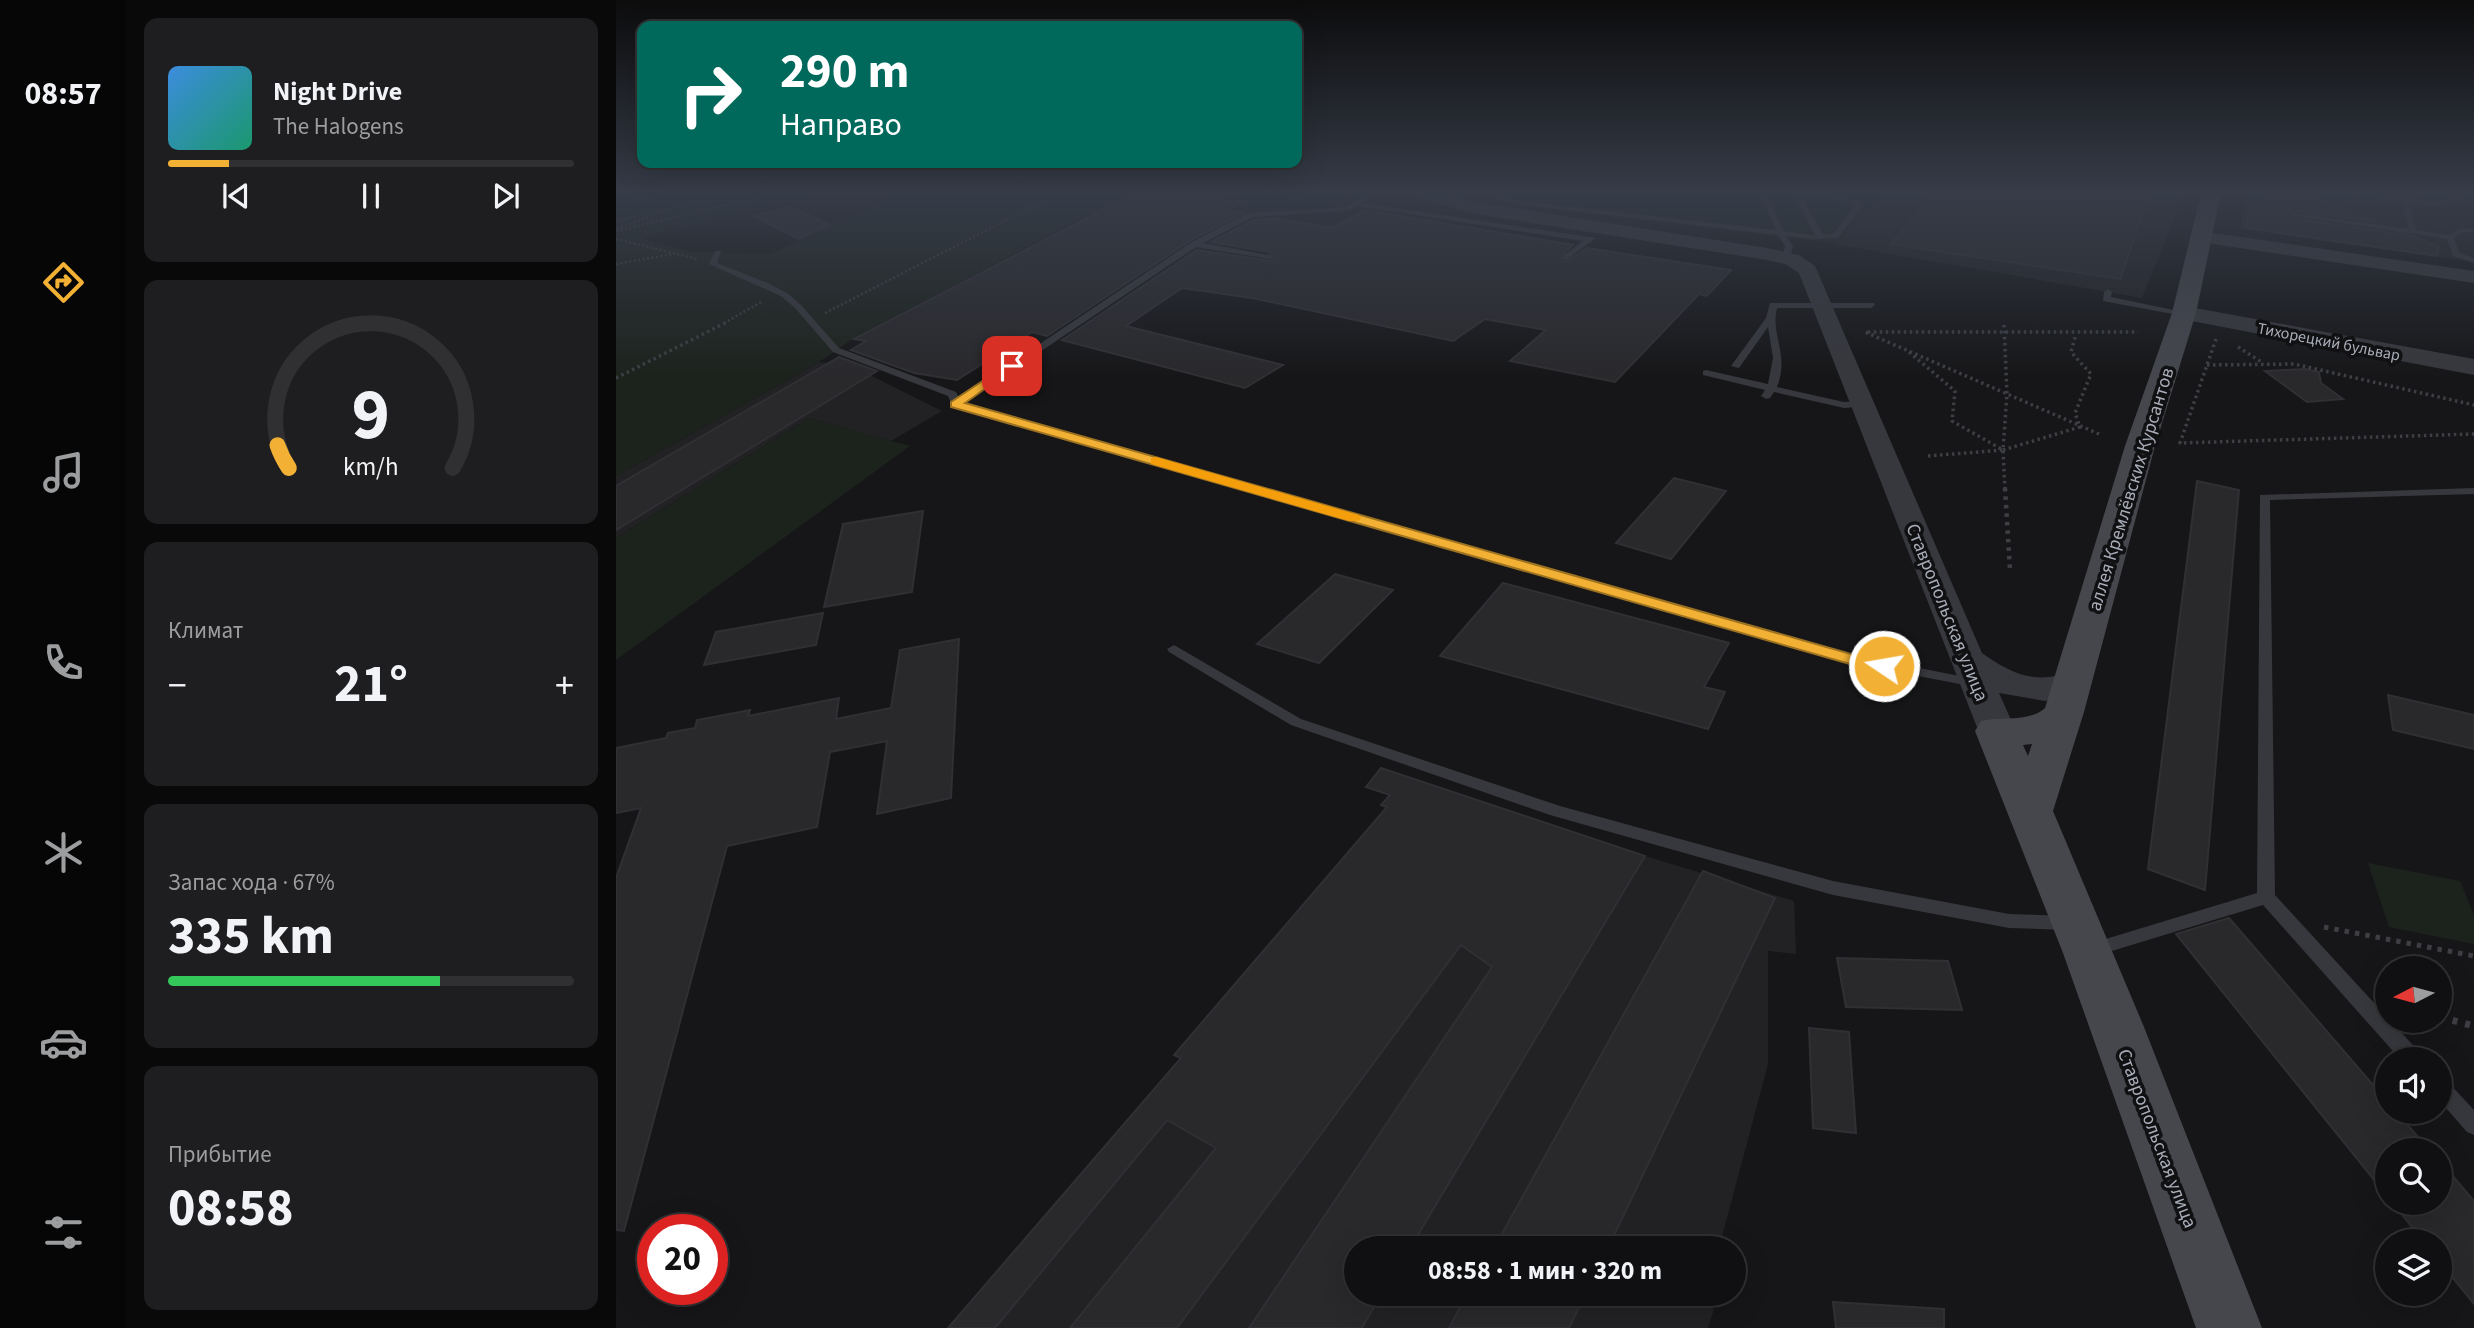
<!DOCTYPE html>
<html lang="ru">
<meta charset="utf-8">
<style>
:root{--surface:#101012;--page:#1e1e20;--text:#f1f3f6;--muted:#9c9d9f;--line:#303032;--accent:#f2b134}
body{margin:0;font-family:"Source Sans 3",sans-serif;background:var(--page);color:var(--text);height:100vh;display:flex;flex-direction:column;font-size:26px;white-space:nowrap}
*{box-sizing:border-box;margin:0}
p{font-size:23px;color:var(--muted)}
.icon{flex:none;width:38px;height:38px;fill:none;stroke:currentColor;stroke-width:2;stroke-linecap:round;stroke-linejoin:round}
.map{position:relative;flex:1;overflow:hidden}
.drawer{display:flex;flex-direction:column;gap:18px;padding:18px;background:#09090a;width:490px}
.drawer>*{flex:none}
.banner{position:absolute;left:21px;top:21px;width:665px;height:147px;border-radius:14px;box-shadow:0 7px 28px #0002,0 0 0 2px var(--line);background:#00695c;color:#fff;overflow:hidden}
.needle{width:46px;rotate:264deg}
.fabs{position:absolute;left:1759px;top:956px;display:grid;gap:14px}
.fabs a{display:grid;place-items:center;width:77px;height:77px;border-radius:50%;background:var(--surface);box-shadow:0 7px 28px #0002,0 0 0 2px var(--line);font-size:35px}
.speed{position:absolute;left:21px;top:1214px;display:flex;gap:14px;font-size:35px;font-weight:700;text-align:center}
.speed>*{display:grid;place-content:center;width:91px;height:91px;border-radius:50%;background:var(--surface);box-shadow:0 7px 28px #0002,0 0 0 2px var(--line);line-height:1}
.speed .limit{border:10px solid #d22;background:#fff;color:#111}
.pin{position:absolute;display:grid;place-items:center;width:60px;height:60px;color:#fff;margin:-30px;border-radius:14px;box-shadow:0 4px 10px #0006}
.me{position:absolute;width:77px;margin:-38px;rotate:282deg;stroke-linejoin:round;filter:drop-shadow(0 0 5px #0008)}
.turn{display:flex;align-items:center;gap:24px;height:147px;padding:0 28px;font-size:32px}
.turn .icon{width:91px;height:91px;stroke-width:2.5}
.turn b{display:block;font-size:49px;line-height:60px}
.big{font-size:52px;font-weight:700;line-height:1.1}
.drawer .widget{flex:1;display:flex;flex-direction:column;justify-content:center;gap:10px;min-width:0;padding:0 24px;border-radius:14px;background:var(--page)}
.drawer .dial{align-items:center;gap:0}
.dial svg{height:182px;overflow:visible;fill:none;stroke:var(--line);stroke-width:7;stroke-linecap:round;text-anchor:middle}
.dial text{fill:var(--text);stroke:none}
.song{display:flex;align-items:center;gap:21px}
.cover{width:84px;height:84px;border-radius:10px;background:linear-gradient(135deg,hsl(210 70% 55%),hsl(160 70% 35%))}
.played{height:7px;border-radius:4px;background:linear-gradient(90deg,var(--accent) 15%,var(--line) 15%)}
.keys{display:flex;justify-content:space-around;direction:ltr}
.heat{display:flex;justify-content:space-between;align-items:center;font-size:38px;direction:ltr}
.charge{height:10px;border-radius:5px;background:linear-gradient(90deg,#34c759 67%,var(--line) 0)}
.trip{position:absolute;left:728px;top:1236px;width:402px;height:70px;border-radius:35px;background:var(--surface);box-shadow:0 7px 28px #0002,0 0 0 2px var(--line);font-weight:700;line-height:70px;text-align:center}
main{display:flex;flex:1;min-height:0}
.menu{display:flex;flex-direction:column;width:126px;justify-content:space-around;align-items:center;background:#060607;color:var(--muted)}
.menu .icon{width:49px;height:49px}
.menu .active{color:var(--accent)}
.menu b{font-size:32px;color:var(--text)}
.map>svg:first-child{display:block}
.built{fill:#222225}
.green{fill:#1c231d}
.building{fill:#29292c;stroke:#303034;stroke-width:2}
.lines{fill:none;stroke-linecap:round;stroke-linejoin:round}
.path-far4{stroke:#3d3f44;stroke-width:2.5;stroke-dasharray:2 2.5;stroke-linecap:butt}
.path-far3{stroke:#3d3f44;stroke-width:3.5;stroke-dasharray:2.5 3.5;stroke-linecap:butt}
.path-far2{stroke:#3d3f44;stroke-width:4.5;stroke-dasharray:3.5 5;stroke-linecap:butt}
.path-far1{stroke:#3d3f44;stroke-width:5;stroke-dasharray:4.5 6;stroke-linecap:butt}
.path{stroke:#3d3f44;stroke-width:7;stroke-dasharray:5 8;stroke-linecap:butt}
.service{fill:#37383d;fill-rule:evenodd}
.tertiary{fill:#37383d;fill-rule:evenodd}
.secondary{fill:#45474d;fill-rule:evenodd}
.route{fill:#f2b134;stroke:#9d7322;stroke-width:2}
.slow{fill:#f59e0b}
.labels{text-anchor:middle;stroke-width:7;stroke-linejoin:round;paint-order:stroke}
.far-street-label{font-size:16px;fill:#a8adb8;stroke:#111113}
.street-label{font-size:19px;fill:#a8adb8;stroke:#111113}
</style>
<main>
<nav class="menu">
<b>08:57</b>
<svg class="icon active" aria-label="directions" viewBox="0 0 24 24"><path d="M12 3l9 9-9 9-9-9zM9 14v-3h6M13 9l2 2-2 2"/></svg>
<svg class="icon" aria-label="music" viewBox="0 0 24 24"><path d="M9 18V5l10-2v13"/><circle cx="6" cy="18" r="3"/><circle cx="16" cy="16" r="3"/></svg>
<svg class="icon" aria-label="phone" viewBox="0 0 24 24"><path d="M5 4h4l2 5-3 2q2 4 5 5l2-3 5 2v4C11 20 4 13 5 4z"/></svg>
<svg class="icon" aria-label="climate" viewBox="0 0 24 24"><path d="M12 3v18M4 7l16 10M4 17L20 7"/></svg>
<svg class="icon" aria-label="car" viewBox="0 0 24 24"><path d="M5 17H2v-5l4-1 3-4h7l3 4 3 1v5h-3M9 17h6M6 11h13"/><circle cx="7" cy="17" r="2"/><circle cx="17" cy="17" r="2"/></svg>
<svg class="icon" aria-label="filters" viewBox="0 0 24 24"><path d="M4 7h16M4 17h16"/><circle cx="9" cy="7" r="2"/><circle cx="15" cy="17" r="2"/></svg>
</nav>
<section class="drawer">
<div class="widget">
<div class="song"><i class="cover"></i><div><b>Night Drive</b><p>The Halogens</p></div></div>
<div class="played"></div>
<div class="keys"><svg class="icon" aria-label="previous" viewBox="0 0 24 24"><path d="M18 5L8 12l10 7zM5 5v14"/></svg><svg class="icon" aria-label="pause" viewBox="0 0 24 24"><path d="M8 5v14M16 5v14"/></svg><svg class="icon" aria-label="next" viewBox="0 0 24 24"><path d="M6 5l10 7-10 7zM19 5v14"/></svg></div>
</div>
<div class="widget dial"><svg viewBox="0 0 100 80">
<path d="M14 69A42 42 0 1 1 86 69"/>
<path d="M14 69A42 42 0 0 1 9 59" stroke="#f2b134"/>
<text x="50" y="56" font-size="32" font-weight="700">9</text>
<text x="50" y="72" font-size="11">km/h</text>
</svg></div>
<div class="widget"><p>Климат</p>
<div class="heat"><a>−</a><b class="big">21°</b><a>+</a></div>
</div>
<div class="widget"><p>Запас хода · 67%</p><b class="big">335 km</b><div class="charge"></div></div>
<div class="widget"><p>Прибытие</p><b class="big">08:58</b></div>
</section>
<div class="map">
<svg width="1858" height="1328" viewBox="0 0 1858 1328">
<rect width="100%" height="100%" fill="#161618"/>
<!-- built -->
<g class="built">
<polygon points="1269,193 1569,193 1526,298 1218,244"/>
<polygon points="1630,193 1858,193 1858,262 1624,228"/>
<polygon points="203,362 227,365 254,375 326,411 275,441 193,418 0,538 0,476"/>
<polygon points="765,768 1029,856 1178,901 1180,954 1152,951 1152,1064 1103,1248 740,1248 740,1293 1091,1293 1088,1305 1098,1309 1092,1328 332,1328 564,1058 558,1055 770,807 765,805 773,795 750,787"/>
</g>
<!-- green -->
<g class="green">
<polygon points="0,193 210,193 24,238 76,252 154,254 284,193 513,193 235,340 203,362 0,476"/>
<polygon points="632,193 729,193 728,206 619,211 629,201"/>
<polygon points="866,193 1269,193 1219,243 900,205"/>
<polygon points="193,418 294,446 0,660 0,538"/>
<polygon points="1752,863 1844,881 1858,915 1858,944 1773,927"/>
</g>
<!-- building -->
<g class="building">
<polygon points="519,193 615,193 604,199 626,201 612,210 627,213 575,240 431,336 416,332 341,380 298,373 235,350 250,341 238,339"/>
<polygon points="1318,193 1534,193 1504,279 1275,244"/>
<polygon points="1656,193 1686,193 1760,222 1677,210 1670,214 1673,218 1797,236 1823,247 1821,256 1629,228 1637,203 1652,205"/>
<polygon points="176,207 214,225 183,239 137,216"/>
<polygon points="749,210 957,245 944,257 949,262 971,248 1115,270 1091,296 1083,294 999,382 894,361 930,330 869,319 837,341 636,298 566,288 510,326 667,365 629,388 446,340 581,250 656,261 654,252 595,242 638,220 660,218 716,228"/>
<polygon points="223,357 261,371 0,530 0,486"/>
<polygon points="1689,369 1703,372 1705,383 1727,399 1691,402 1649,371"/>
<polygon points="1058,478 1110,491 1055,559 1000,543"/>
<polygon points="1581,481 1623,490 1589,890 1532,869"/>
<polygon points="307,511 296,592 208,607 227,524"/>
<polygon points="719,574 777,590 703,663 641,644"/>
<polygon points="887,583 1113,643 1088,687 1109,692 1092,729 824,656"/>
<polygon points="207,613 200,645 88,665 100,632"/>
<polygon points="343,639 335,798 261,814 271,741 214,752 201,827 111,846 8,1231 0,1230 0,878 25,808 0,813 0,748 50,738 52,733 79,728 81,720 134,710 132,716 223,698 220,719 275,708 284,650"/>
<polygon points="1772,695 1858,715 1858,749 1777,730"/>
<polygon points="765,768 1029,856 794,1248 740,1248 740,1293 766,1293 746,1328 633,1328 876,967 845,945 561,1328 454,1328 600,1148 551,1120 379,1328 332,1328 565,1058 558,1055 771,807 765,805 774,795 750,787"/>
<polygon points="1087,871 1159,898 992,1248 878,1248"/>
<polygon points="1613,918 1771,1101 1771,1111 1780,1111 1813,1150 1771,1150 1771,1196 1560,934"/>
<polygon points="1221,958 1332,961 1346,1010 1230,1007"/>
<polygon points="1193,1028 1233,1032 1240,1133 1197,1128"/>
<polygon points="1824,1161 1858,1201 1858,1304 1824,1262 1824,1241 1807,1241 1776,1202 1824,1202"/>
<polygon points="852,1293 970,1293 953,1328 833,1328"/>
<polygon points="1217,1302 1328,1309 1328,1328 1220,1328"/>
</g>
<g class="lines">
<!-- path-far4 -->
<g class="path-far4">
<polyline points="63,204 92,193"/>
<polyline points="0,221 126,193"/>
<polyline points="1,229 32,217"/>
<polyline points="0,231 161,193"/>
<polyline points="0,239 81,259"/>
<polyline points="0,264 58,254"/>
<polyline points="209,313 443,193"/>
<polyline points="108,323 145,302"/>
</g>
<!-- path-far3 -->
<g class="path-far3">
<polyline points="1600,339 1564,443 1858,434"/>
<polyline points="1622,347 1647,363"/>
<polyline points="1293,352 1339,391 1336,421 1387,450 1389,490"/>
<polyline points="1591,365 1678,364 1858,405"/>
<polyline points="0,378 111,322"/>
<polyline points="1483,434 1249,332 1522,332"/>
<polyline points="1387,450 1464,427 1459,413 1475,374 1455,352 1460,334"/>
<polyline points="1312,456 1387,450 1391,394 1388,324"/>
</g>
<!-- path-far2 -->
<polyline class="path-far2" points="1389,488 1394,570"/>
<!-- path-far1 -->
<polyline class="path-far1" points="1708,927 1858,956"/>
<!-- path -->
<polyline class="path" points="1824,1017 1858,1026"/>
<!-- service -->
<g class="service">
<polygon points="751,193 758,193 747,203 980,238 950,260 946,258 947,256 967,241 742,206 731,211 637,217 587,243 651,255 654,255 654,259 580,247 348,403 1242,656 1364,680 1366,683 1364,686 1359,687 1235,663 336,406 332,396 217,352 179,308 165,296 93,264 99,251 105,251 101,263 152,283 171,293 185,305 223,348 340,392 343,398 576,242 632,213 730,207"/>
<path d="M 877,193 L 883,193 L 887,196 L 906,201 L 1160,230 L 1143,193 L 1149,193 L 1168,231 L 1197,235 L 1199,235 L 1177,193 L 1208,193 L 1248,203 L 1222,238 L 1197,239 L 1170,236 L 1177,246 L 1174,257 L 1170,259 L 1166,257 L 1169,246 L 1162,235 L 906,205 L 883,199 ZM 1185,196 L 1205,196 L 1240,204 L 1217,234 L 1207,234 Z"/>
<polygon points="1732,193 1748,193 1821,202 1843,198 1844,193 1850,193 1848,200 1821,206 1793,203 1800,230 1833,235 1844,228 1858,229 1858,233 1846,232 1838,238 1843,253 1858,258 1858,263 1837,256 1831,239 1673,215 1677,213 1793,229 1786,202"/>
<polygon points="1492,289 1496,292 1495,297 1572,313 1568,316 1487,301 1488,292"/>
<path d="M 1154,303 L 1258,303 L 1259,305 L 1255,308 L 1161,308 C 1154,336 1174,354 1161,387 L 1228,402 L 1248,401 L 1253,404 L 1252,406 L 1228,408 L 1158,392 L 1154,398 L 1150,399 L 1145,396 L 1149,390 L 1087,375 L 1087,371 L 1090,370 L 1152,384 L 1157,358 L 1152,327 L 1123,368 L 1115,366 L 1150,318 Z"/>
<polygon points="1858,488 1858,494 1654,500 1659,895 1771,1017 1771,1020 1774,1020 1804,1053 1807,1059 1784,1059 1647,905 1476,957 1470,955 1467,950 1470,945 1641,893 1644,495"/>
<polygon points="558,645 685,719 944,806 1217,881 1393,914 1451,916 1457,918 1460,923 1457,928 1451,930 1393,928 1217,895 934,815 675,725 553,652 551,649"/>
<polygon points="1824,1078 1831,1081 1858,1110 1858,1135 1851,1132 1824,1101"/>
</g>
<!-- tertiary -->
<g class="tertiary">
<path d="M 793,193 L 822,193 L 866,203 L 1151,248 L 1183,255 L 1199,266 L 1366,653 C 1386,667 1407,680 1433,677 C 1447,675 1455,670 1470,674 L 1476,682 L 1470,690 L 1429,701 L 1383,693 L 1400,731 L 1394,740 L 1380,744 L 1366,740 L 1183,273 L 1169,264 L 1151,260 L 866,215 L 796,197 Z"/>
<polygon points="1584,231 1858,271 1858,283 1577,241 1574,237 1577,233"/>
<polygon points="1568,306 1858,359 1858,375 1560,318 1557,313 1560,308"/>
</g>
<!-- secondary -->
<path class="secondary" d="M 1585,193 L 1605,193 L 1580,313 L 1539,446 L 1468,712 L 1437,811 L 1528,1027 L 1646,1328 L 1580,1328 L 1447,953 L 1359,731 L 1365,721 C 1387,716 1412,723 1429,708 L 1509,446 L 1556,313 ZM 1416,744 L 1412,756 L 1407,745 Z"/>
</g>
<!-- sky -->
<linearGradient id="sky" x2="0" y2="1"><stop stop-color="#0c0c0d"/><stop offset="0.51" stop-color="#363c48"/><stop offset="1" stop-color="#363c48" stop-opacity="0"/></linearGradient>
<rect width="1858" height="378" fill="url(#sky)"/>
<!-- route -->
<polygon class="route" points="392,364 401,366 349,403 1242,656 1274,662 1276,666 1268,671 1234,664 335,407 335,402"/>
<!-- slow -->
<polygon class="slow" points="540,457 743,515 745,518 743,521 733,521 535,464 535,458"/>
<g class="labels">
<!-- far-street labels -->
<g class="far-street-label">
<text transform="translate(1713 341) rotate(11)" y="6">Тихорецкий бульвар</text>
</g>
<!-- street labels -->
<g class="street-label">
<text transform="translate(1514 489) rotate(-73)" y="7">аллея Кремлёвских Курсантов</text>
<text transform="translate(1332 612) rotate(68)" y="7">Ставропольская улица</text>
<text transform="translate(1542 1138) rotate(69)" y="7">Ставропольская улица</text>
</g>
</g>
</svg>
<div class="fabs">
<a><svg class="needle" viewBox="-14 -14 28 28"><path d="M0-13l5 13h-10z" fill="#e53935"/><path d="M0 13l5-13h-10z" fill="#9c9d9f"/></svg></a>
<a><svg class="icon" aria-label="sound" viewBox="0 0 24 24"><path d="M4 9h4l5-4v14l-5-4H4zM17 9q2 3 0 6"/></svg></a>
<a><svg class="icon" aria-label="search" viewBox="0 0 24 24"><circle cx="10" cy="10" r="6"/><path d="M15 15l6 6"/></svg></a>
<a><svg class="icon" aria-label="layers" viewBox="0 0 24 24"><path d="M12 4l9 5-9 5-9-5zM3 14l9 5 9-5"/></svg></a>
</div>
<div class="speed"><div class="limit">20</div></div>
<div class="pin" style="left:396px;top:366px;background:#d93025"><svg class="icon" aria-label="arrive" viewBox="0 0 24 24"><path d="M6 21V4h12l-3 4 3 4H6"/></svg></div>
<svg class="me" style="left:1268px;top:666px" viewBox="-20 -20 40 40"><circle r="17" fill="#f2b134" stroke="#fff" stroke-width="3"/><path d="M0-11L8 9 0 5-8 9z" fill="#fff"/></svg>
<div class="trip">08:58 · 1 мин · 320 m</div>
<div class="banner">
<div class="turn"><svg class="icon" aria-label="right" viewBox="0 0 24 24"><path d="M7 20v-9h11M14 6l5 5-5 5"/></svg><div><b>290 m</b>Направо</div></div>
</div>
</div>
</main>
